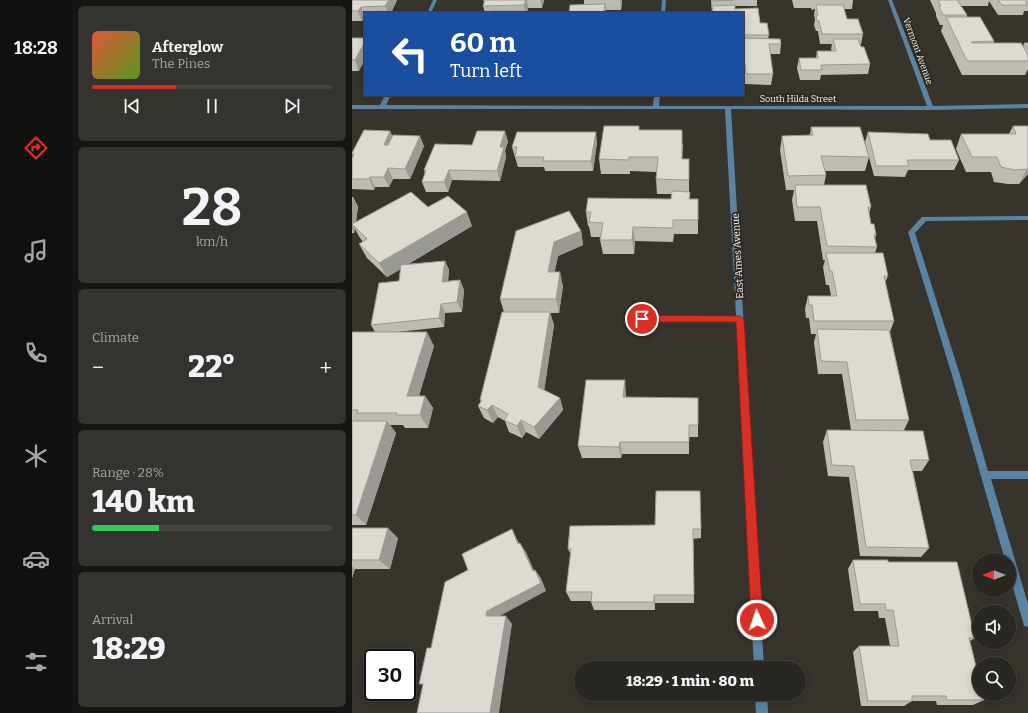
<!DOCTYPE html>
<meta charset="utf-8">
<style>
:root{--surface:#292722;--page:#35332f;--text:#f1f3f6;--muted:#a5a5a5;--line:#454440;--accent:#d93025}
body{margin:0;font-family:Bitter,serif;background:var(--page);color:var(--text);height:100vh;display:flex;flex-direction:column;font-size:15px;white-space:nowrap}
*{box-sizing:border-box;margin:0}
p{font-size:13px;color:var(--muted)}
.icon{flex:none;width:22px;height:22px;fill:none;stroke:currentColor;stroke-width:2;stroke-linecap:round;stroke-linejoin:round}
.map{position:relative;flex:1;overflow:hidden}
.details{display:flex;flex-direction:column;gap:6px;padding:6px;background:#171513;width:280px}
.details>*{flex:none}
.banner{position:absolute;left:12px;top:12px;width:380px;height:84px;border-radius:0px;box-shadow:0 2px 10px #0003,0 0 0 1px var(--line);background:#1a4fa0;color:#fff;overflow:hidden}
.needle{width:26px;rotate:270deg}
.fabs{position:absolute;left:620px;top:553px;display:grid;gap:8px}
.fabs a{display:grid;place-items:center;width:44px;height:44px;border-radius:50%;background:var(--surface);box-shadow:0 2px 10px #0003,0 0 0 1px var(--line);font-size:20px}
.speed{position:absolute;left:12px;top:649px;display:flex;gap:8px;font-size:20px;font-weight:700;text-align:center}
.speed>*{display:grid;place-content:center;width:52px;height:52px;border-radius:50%;background:var(--surface);box-shadow:0 2px 10px #0003,0 0 0 1px var(--line);line-height:1}
.speed .limit{border:2px solid #111;border-radius:6px;background:#fff;color:#111}
.pin{position:absolute;display:grid;place-items:center;width:34px;height:34px;color:#fff;margin:-17px;border:2px solid #fff;border-radius:50%;box-shadow:0 1px 4px #0007}
.me{position:absolute;width:44px;margin:-22px;rotate:357deg;stroke-linejoin:round;filter:drop-shadow(0 0 3px #0008)}
.turn{display:flex;align-items:center;gap:14px;height:84px;padding:0 20px;font-size:18px}
.turn .icon{width:52px;height:52px;stroke-width:2.5}
.turn b{display:block;font-size:28px;line-height:34px}
.big{font-size:30px;font-weight:800;line-height:1.1}
.details .tile{flex:1;display:flex;flex-direction:column;justify-content:center;gap:6px;min-width:0;padding:0 14px;border-radius:6px;background:var(--page)}
.details .dial{align-items:center;gap:0}
.dial b{font-size:52px;line-height:1}
.song{display:flex;align-items:center;gap:12px}
.cover{width:48px;height:48px;border-radius:6px;background:linear-gradient(135deg,hsl(10 70% 55%),hsl(90 70% 35%))}
.played{height:4px;border-radius:2px;background:linear-gradient(90deg,var(--accent) 35%,var(--line) 35%)}
.keys{display:flex;justify-content:space-around;direction:ltr}
.heat{display:flex;justify-content:space-between;align-items:center;font-size:22px;direction:ltr}
.charge{height:6px;border-radius:3px;background:linear-gradient(90deg,#34c759 28%,var(--line) 0)}
.trip{position:absolute;left:222px;top:661px;width:232px;height:40px;border-radius:20px;background:var(--surface);box-shadow:0 2px 10px #0003,0 0 0 1px var(--line);font-weight:800;line-height:40px;text-align:center}
main{display:flex;flex:1;min-height:0}
.menu{display:flex;flex-direction:column;width:72px;justify-content:space-around;align-items:center;background:#10100e;color:var(--muted)}
.menu .icon{width:28px;height:28px}
.menu .selected{color:var(--accent)}
.menu b{font-size:18px;color:var(--text)}
.map>svg:first-child{display:block}
.lines{fill:none;stroke-linecap:round;stroke-linejoin:round}
.lane{fill:#5b84a2;fill-rule:evenodd}
.street{fill:#5b84a2;fill-rule:evenodd}
.wall{fill:#bebbb5}
.shaded-wall{fill:#9b9994}
.building{fill:#dddad3;stroke:#9b9994}
.route{fill:#d93025;stroke:#8d1f18}
.labels{text-anchor:middle;stroke-width:4;stroke-linejoin:round;paint-order:stroke}
.far-street-label{font-size:9px;fill:#f4f2ee;stroke:#2c2a24}
.street-label{font-size:10px;fill:#f4f2ee;stroke:#2c2a24}
</style>
<main>
<nav class="menu">
<b>18:28</b>
<svg class="icon selected" aria-label="directions" viewBox="0 0 24 24"><path d="M12 3l9 9-9 9-9-9zM9 14v-3h6M13 9l2 2-2 2"/></svg>
<svg class="icon" aria-label="music" viewBox="0 0 24 24"><path d="M9 18V5l10-2v13"/><circle cx="6" cy="18" r="3"/><circle cx="16" cy="16" r="3"/></svg>
<svg class="icon" aria-label="phone" viewBox="0 0 24 24"><path d="M5 4h4l2 5-3 2q2 4 5 5l2-3 5 2v4C11 20 4 13 5 4z"/></svg>
<svg class="icon" aria-label="climate" viewBox="0 0 24 24"><path d="M12 3v18M4 7l16 10M4 17L20 7"/></svg>
<svg class="icon" aria-label="car" viewBox="0 0 24 24"><path d="M5 17H2v-5l4-1 3-4h7l3 4 3 1v5h-3M9 17h6M6 11h13"/><circle cx="7" cy="17" r="2"/><circle cx="17" cy="17" r="2"/></svg>
<svg class="icon" aria-label="filters" viewBox="0 0 24 24"><path d="M4 7h16M4 17h16"/><circle cx="9" cy="7" r="2"/><circle cx="15" cy="17" r="2"/></svg>
</nav>
<section class="details">
<div class="tile">
<div class="song"><i class="cover"></i><div><b>Afterglow</b><p>The Pines</p></div></div>
<div class="played"></div>
<div class="keys"><svg class="icon" aria-label="previous" viewBox="0 0 24 24"><path d="M18 5L8 12l10 7zM5 5v14"/></svg><svg class="icon" aria-label="pause" viewBox="0 0 24 24"><path d="M8 5v14M16 5v14"/></svg><svg class="icon" aria-label="next" viewBox="0 0 24 24"><path d="M6 5l10 7-10 7zM19 5v14"/></svg></div>
</div>
<div class="tile dial"><b>28</b><p>km/h</p></div>
<div class="tile"><p>Climate</p>
<div class="heat"><a>−</a><b class="big">22°</b><a>+</a></div>
</div>
<div class="tile"><p>Range · 28%</p><b class="big">140 km</b><div class="charge"></div></div>
<div class="tile"><p>Arrival</p><b class="big">18:29</b></div>
</section>
<div class="map">
<svg width="676" height="713" viewBox="0 0 676 713">
<rect width="100%" height="100%" fill="#37342e"/>
<g class="lines">
<!-- lane -->
<polygon class="lane" points="676,216 676,220 574,221 563,233 608,375 636,471 676,471 676,479 639,479 676,604 676,627 672,626 671,622 657,574 657,560 653,560 600,375 556,232 570,217 572,217"/>
<!-- street -->
<g class="street">
<polygon points="81,0 85,0 79,13 75,13"/>
<polygon points="310,0 314,0 313,13 309,13"/>
<polygon points="536,0 540,0 581,106 676,104 676,108 579,110 379,109 412,668 402,668 384,322 290,322 286,319 290,316 384,316 373,109 0,109 0,105 28,105 33,95 39,95 34,105 301,106 302,95 308,95 307,106 575,106"/>
<polygon points="403,694 415,694 416,713 404,713"/>
</g>
</g>
<!-- wall -->
<g class="wall">
<polygon points="0,0 45,0 39,13 13,13 13,16 10,21 0,21"/>
<polygon points="131,0 192,0 190,8 176,8 175,13 133,13 131,6 132,2"/>
<polygon points="232,0 270,0 269,10 253,10 254,13 217,13 232,4"/>
<polygon points="359,0 405,0 405,6 383,6 383,9 406,8 408,23 415,23 417,35 416,39 428,39 429,44 428,54 418,54 421,74 419,85 393,84 392,74 391,74 391,13 360,13"/>
<polygon points="440,0 501,0 500,9 492,9 495,19 511,34 509,44 508,44 518,64 516,74 469,75 468,80 448,80 445,68 447,58 464,58 465,51 480,51 479,49 480,44 468,44 466,31 464,31 462,25 463,19 462,15 463,9 460,10 459,8 442,8"/>
<polygon points="578,0 676,0 676,11 672,11 671,15 646,15 637,1 636,6 609,6 615,15 615,17 642,41 642,43 671,47 672,43 676,43 676,69 673,75 610,75 589,31 591,25 588,25 584,16 584,13"/>
<polygon points="0,38 7,71 0,71"/>
<polygon points="661,126 676,126 676,174 667,184 656,184 642,182 639,172 614,172 604,149 609,134 657,134"/>
<polygon points="459,127 517,157 513,171 473,171 474,175 472,185 519,207 517,213 519,224 524,235 523,239 525,247 523,253 536,276 533,283 542,321 538,332 557,420 552,430 577,460 570,471 561,471 577,548 569,557 508,556 497,477 476,476 471,442 475,430 499,430 490,374 466,374 462,342 464,334 459,334 457,318 454,318 453,309 456,296 479,296 477,285 474,285 471,267 473,260 471,260 465,221 443,221 440,200 442,190 434,190 428,150 430,136 458,135"/>
<polygon points="287,130 331,144 330,159 337,159 337,192 338,192 338,199 346,199 346,234 322,234 321,242 283,241 282,254 251,254 248,240 249,237 239,237 237,226 236,226 234,212 319,199 319,194 305,194 304,179 305,172 278,171 278,174 249,174 247,159"/>
<polygon points="38,131 40,136 72,146 58,179 41,179 37,187 23,187 22,190 0,189 0,158 1,157 0,153"/>
<polygon points="516,132 578,140 607,160 602,170 556,170 553,177 522,176 513,142"/>
<polygon points="156,141 153,151 154,157 148,181 100,180 96,192 74,192 70,182 73,173 72,170 120,145"/>
<polygon points="245,142 241,171 193,171 192,167 166,167 160,147"/>
<polygon points="0,197 1,197 6,207 4,222 76,207 120,226 56,264 93,261 97,270 96,281 108,280 112,290 110,312 93,313 92,327 45,332 82,346 67,396 73,396 81,408 76,428 53,428 51,425 38,425 44,433 14,525 0,525 0,332 23,332 19,325 47,281 49,269 35,277 15,258 7,244 11,242 8,238 3,229 2,233 0,233"/>
<polygon points="229,231 231,245 206,256 202,272 211,286 207,313 198,313 202,325 192,390 208,398 211,410 187,439 174,432 170,438 157,432 153,421 146,417 141,423 132,418 126,406 129,402 128,400 152,312 148,299"/>
<polygon points="274,393 274,397 346,425 346,437 337,437 337,454 270,454 269,458 230,458 226,446"/>
<polygon points="218,526 349,529 349,538 341,539 342,603 303,603 303,610 242,610 239,602 239,601 219,601 214,592 219,555 216,549"/>
<polygon points="0,528 46,538 38,569 3,569 0,578"/>
<polygon points="501,560 536,562 623,638 618,641 632,700 621,705 585,705 584,701 560,701 552,706 509,706 501,652 507,646 538,646 533,618 527,618 526,611 502,611 496,569"/>
</g>
<!-- shaded-wall -->
<g class="shaded-wall">
<polygon points="37,0 45,0 39,13 36,13 33,6"/>
<polygon points="174,0 175,0 176,8 175,13 174,13 172,5"/>
<polygon points="188,0 192,0 190,8"/>
<polygon points="268,0 270,0 269,10"/>
<polygon points="253,4 254,13 252,13"/>
<polygon points="9,7 13,16 10,21 6,11"/>
<polygon points="13,42 13,60 7,71 3,60"/>
<polygon points="38,131 43,141 36,155 32,145"/>
<polygon points="153,131 156,141 153,151 154,157 148,181 145,171 148,147"/>
<polygon points="244,132 245,142 241,171 239,161"/>
<polygon points="68,136 72,146 58,179 53,169"/>
<polygon points="36,168 41,179 37,187 32,177"/>
<polygon points="676,168 676,174 667,184 675,169"/>
<polygon points="97,170 100,180 96,192 92,182"/>
<polygon points="18,177 23,187 22,190 17,179"/>
<polygon points="1,197 6,207 3,227 0,224 0,202"/>
<polygon points="115,212 120,226 35,277 27,263"/>
<polygon points="0,224 3,229 2,233 0,229"/>
<polygon points="281,227 283,241 282,254 280,240"/>
<polygon points="229,231 231,245 206,256 200,286 196,272 202,242"/>
<polygon points="93,261 97,270 95,292 90,282"/>
<polygon points="208,272 211,286 207,313 204,299"/>
<polygon points="108,280 112,290 110,312 105,302"/>
<polygon points="89,304 93,313 92,327 87,318"/>
<polygon points="198,312 202,325 191,399 186,387"/>
<polygon points="75,332 82,346 63,408 55,396"/>
<polygon points="273,380 274,393 273,410 271,397"/>
<polygon points="73,396 81,408 76,428 68,415"/>
<polygon points="208,398 211,410 187,439 182,427"/>
<polygon points="140,405 146,417 141,423 135,410"/>
<polygon points="169,420 174,432 170,438 165,426"/>
<polygon points="35,421 44,433 14,525 4,515"/>
<polygon points="268,442 270,454 269,458 267,447"/>
<polygon points="36,528 46,538 38,569 27,560"/>
<polygon points="160,529 172,553 166,544"/>
<polygon points="168,543 174,552 186,580 181,571"/>
<polygon points="0,566 3,569 0,578"/>
<polygon points="183,570 189,578 194,591 142,619 134,616 135,611"/>
<polygon points="302,595 303,603 303,610 302,602"/>
<polygon points="154,616 160,624 147,713 138,713"/>
</g>
<!-- building -->
<g class="building">
<polygon points="0,0 37,0 33,6 9,7 6,11 0,11"/>
<polygon points="133,0 174,0 172,5 131,6"/>
<polygon points="360,0 382,0 360,1"/>
<polygon points="586,0 605,0 615,15 591,15 587,6 589,6"/>
<polygon points="646,0 676,0 676,2 673,2 675,5 650,5"/>
<polygon points="253,4 252,13 217,13 218,5"/>
<polygon points="383,5 383,9 406,8 408,23 415,23 417,35 391,35 391,13 361,13 360,6"/>
<polygon points="464,5 491,5 495,19 506,19 511,34 470,34 467,21 465,21 464,15 466,15"/>
<polygon points="139,11 171,11 170,13 139,13"/>
<polygon points="594,17 628,17 642,41 619,42 620,43 669,43 676,55 676,61 615,61"/>
<polygon points="0,38 13,38 13,42 3,60 0,60"/>
<polygon points="391,38 428,39 429,44 417,44 421,74 394,74 393,64 391,64"/>
<polygon points="481,39 506,39 509,47 512,47 518,64 469,65 470,70 449,70 447,58 466,58 465,51 484,51"/>
<polygon points="672,43 676,43 676,49"/>
<polygon points="252,126 287,126 287,130 330,130 330,159 337,159 337,180 304,179 306,157 277,157 277,160 247,159"/>
<polygon points="661,126 676,126 676,168 675,169 663,170 649,167 645,157 620,157 609,134 664,134"/>
<polygon points="459,127 508,127 517,157 469,156 474,175 436,176 430,136 461,135"/>
<polygon points="12,130 38,131 32,145 36,145 41,135 68,136 53,169 36,168 32,177 18,177 17,179 0,179 0,158 2,154 0,154 0,153"/>
<polygon points="125,131 153,131 148,147 152,147 145,171 97,170 92,182 70,182 74,170 72,170 83,144 120,145"/>
<polygon points="165,132 244,132 239,161 191,161 192,157 163,157 165,147 160,147"/>
<polygon points="516,132 576,134 578,140 599,140 607,160 555,160 557,166 524,166"/>
<polygon points="443,185 514,185 519,207 516,207 519,224 522,224 524,235 522,235 525,247 475,246 468,207 445,207"/>
<polygon points="320,191 338,192 337,199 346,199 346,220 321,220 321,228 281,227 280,240 248,240 251,223 237,222 239,212 234,212 236,198 319,199"/>
<polygon points="59,192 76,207 96,196 115,212 27,263 7,244 15,239 0,224"/>
<polygon points="217,211 229,231 202,242 196,272 208,272 204,299 148,299 164,231"/>
<polygon points="474,253 531,253 536,276 532,276 542,321 462,321 460,305 457,305 456,296 485,296 480,271 478,271"/>
<polygon points="93,261 90,282 108,280 105,302 89,304 87,318 19,325 27,283 47,281 49,265"/>
<polygon points="150,312 198,312 186,387 208,398 182,427 169,420 165,426 152,420 156,414 140,405 135,410 126,406 130,400 128,400"/>
<polygon points="465,329 537,330 557,420 504,420 495,362 469,361"/>
<polygon points="0,332 75,332 55,396 73,396 68,415 44,415 45,413 5,413 6,410 0,410"/>
<polygon points="234,380 273,380 271,397 346,398 346,425 337,425 337,442 268,442 267,447 226,446"/>
<polygon points="0,421 35,421 4,515 0,515"/>
<polygon points="475,430 571,431 577,460 558,460 577,548 514,547 502,466 480,465"/>
<polygon points="304,491 348,491 349,529 341,529 342,595 302,595 302,602 239,602 240,592 214,592 219,549 216,549 218,526 303,525"/>
<polygon points="0,528 36,528 27,560 0,560"/>
<polygon points="160,529 166,544 168,543 181,571 183,570 189,583 135,611 134,616 154,616 138,713 65,713 71,684 67,684 75,648 79,648 93,582 116,570 110,554"/>
<polygon points="501,560 536,560 536,562 605,562 623,638 617,638 627,679 627,694 631,694 632,700 595,700 594,696 560,696 560,701 516,701 507,646 547,646 541,610 534,610 533,604 508,604"/>
</g>
<!-- route -->
<polygon class="route" points="290,315 388,316 392,319 411,620 409,625 405,626 401,625 399,620 384,322 290,322 286,319"/>
<g class="labels">
<!-- far-street labels -->
<g class="far-street-label">
<text transform="translate(566 51) rotate(70)" y="3">Vermont Avenue</text>
<text x="446" y="102">South Hilda Street</text>
</g>
<!-- street labels -->
<g class="street-label">
<text transform="translate(385 256) rotate(-93)" y="4">East Ames Avenue</text>
</g>
</g>
</svg>
<div class="fabs">
<a><svg class="needle" viewBox="-14 -14 28 28"><path d="M0-13l5 13h-10z" fill="#e53935"/><path d="M0 13l5-13h-10z" fill="#a5a5a5"/></svg></a>
<a><svg class="icon" aria-label="sound" viewBox="0 0 24 24"><path d="M4 9h4l5-4v14l-5-4H4zM17 9q2 3 0 6"/></svg></a>
<a><svg class="icon" aria-label="search" viewBox="0 0 24 24"><circle cx="10" cy="10" r="6"/><path d="M15 15l6 6"/></svg></a>
</div>
<div class="speed"><div class="limit">30</div></div>
<div class="pin" style="left:290px;top:319px;background:#d93025"><svg class="icon" aria-label="arrive" viewBox="0 0 24 24"><path d="M6 21V4h12l-3 4 3 4H6"/></svg></div>
<svg class="me" style="left:405px;top:620px" viewBox="-20 -20 40 40"><circle r="17" fill="#d93025" stroke="#fff" stroke-width="3"/><path d="M0-11L8 9 0 5-8 9z" fill="#fff"/></svg>
<div class="trip">18:29 · 1 min · 80 m</div>
<div class="banner">
<div class="turn"><svg class="icon" aria-label="left" viewBox="0 0 24 24"><path d="M17 20v-9H6M10 6l-5 5 5 5"/></svg><div><b>60 m</b>Turn left</div></div>
</div>
</div>
</main>
